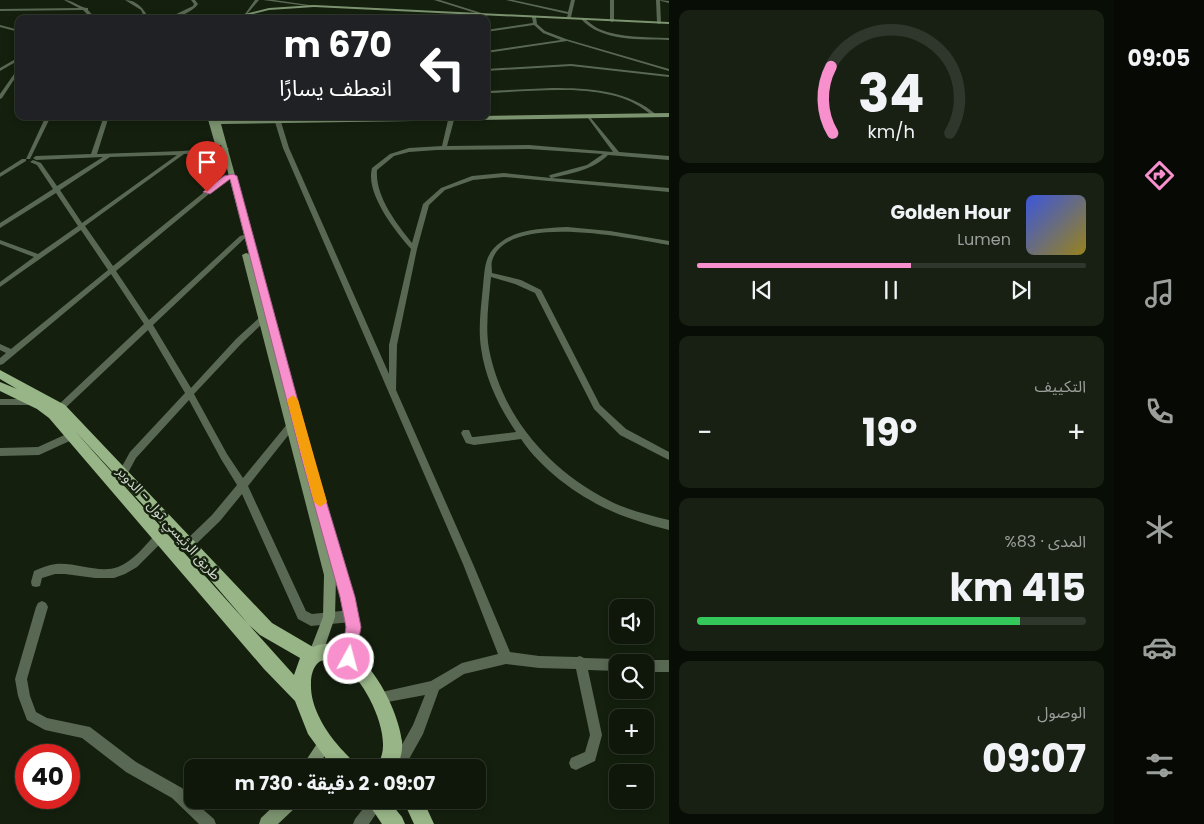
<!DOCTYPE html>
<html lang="ar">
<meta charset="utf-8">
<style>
:root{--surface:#0f170a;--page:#182013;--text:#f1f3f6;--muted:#9b9f9c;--line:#2f362b;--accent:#f790cd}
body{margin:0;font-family:Poppins,"Noto Sans Arabic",sans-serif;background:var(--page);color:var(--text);direction:rtl;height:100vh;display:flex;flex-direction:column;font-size:19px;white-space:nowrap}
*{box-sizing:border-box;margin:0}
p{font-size:16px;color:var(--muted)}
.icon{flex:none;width:28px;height:28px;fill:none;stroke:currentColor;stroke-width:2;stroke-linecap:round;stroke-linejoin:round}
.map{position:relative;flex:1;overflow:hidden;direction:ltr}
.details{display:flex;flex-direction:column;gap:10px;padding:10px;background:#080d06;width:445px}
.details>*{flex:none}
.top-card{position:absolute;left:15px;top:15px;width:475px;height:105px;border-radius:10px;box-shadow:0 2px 8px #0003,0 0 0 1px var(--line);direction:rtl;background:#202124;color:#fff;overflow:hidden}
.buttons{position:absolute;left:609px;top:599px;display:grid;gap:10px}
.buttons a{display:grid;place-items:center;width:45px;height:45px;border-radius:10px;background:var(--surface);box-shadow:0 2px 8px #0003,0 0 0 1px var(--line);font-size:25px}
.speed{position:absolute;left:15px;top:744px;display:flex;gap:10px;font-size:25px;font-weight:700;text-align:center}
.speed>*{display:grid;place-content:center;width:65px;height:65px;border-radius:50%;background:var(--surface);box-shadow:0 2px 8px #0003,0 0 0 1px var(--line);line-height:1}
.speed .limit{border:8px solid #d22;background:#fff;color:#111}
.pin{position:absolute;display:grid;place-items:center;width:42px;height:42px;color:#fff;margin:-51px -21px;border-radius:50% 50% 50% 0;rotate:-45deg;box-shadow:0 0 5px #0007}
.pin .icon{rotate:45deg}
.me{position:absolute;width:55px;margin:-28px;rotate:7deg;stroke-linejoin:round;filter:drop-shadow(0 0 4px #0008)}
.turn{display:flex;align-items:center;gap:18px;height:105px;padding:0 15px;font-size:22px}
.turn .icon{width:65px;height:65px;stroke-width:2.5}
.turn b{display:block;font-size:35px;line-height:42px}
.big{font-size:38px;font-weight:700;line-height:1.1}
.details .tile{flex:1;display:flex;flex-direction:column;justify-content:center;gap:8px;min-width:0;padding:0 18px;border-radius:10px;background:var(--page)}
.details .dial{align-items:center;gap:0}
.dial svg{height:130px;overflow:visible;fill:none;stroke:var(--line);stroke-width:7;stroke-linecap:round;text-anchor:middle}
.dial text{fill:var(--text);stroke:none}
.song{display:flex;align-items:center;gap:15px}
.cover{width:60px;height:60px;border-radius:8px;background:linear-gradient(135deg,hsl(230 70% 55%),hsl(50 70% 35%))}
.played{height:5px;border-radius:2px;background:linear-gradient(90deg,var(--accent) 55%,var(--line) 55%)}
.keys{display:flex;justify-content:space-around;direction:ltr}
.heat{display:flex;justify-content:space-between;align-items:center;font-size:28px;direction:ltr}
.charge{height:8px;border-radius:4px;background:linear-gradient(90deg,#34c759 83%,var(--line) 0)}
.trip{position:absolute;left:184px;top:759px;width:302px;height:50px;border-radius:10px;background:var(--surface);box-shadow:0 2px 8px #0003,0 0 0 1px var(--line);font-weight:700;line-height:50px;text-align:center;direction:rtl}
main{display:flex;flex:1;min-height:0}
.dock{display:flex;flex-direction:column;width:90px;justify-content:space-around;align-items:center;background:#060904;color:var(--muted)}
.dock .icon{width:35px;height:35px}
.dock .on{color:var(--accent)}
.dock b{font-size:22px;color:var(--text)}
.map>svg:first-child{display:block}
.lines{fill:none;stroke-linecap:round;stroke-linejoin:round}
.street{fill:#596852;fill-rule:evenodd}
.secondary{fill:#7c9370;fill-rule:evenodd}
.primary{fill:#98b587;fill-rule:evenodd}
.route{fill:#f790cd;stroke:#a15e85}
.slow{fill:#f59e0b}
.labels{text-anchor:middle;stroke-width:5;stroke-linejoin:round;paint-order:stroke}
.street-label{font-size:14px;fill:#ced6cb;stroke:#141f0e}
</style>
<main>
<nav class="dock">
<b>09:05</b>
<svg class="icon on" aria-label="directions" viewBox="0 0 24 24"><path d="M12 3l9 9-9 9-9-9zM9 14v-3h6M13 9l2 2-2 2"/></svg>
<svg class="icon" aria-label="music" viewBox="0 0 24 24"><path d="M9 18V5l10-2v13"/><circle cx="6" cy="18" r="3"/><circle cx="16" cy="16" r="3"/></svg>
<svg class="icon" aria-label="phone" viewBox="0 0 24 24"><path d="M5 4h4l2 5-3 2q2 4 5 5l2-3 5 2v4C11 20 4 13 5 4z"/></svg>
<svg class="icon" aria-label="climate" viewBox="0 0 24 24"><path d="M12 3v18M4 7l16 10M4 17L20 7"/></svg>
<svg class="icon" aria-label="car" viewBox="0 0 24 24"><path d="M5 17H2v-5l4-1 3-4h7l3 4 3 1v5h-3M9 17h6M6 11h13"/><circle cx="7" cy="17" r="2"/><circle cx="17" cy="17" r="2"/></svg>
<svg class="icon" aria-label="filters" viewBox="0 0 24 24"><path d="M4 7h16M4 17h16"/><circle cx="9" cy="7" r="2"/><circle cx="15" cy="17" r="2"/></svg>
</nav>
<section class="details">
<div class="tile dial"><svg viewBox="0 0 100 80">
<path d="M14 69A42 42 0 1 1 86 69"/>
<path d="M14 69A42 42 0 0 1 13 28" stroke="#f790cd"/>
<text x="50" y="56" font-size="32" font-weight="700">34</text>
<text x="50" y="72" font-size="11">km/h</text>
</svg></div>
<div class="tile">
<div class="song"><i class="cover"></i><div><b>Golden Hour</b><p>Lumen</p></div></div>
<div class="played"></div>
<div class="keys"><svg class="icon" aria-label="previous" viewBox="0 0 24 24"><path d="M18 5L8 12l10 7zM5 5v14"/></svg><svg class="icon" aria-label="pause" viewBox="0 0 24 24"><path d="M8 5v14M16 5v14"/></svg><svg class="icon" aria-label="next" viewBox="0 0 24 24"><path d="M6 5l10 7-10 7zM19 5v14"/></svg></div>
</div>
<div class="tile"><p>التكييف</p>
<div class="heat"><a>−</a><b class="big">19°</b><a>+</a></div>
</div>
<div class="tile"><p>المدى · 83%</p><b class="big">415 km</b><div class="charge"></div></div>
<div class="tile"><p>الوصول</p><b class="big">09:07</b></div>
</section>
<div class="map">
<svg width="669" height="824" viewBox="0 0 669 824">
<rect width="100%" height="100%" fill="#141f0e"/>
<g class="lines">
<!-- street -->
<g class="street">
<path d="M 64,0 C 73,0 80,8 88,8 L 88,10 L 96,19 L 92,19 L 83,10 L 0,11 L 0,9 L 79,8 Z"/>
<path d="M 125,0 C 137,0 144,9 149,19 L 145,19 L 141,10 Z"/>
<path d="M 191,0 L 195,0 L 198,4 C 193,12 175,19 166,19 L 193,6 L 194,4 Z"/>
<polygon points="255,0 259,0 247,14 245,14"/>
<polygon points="263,0 274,0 316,6 314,7"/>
<polygon points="434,0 440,0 488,15 485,16"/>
<polygon points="506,0 513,0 568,12 571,0 575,0 571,17 569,18 567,17 568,14"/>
<polygon points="610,0 614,0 614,21 612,22 610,21"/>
<polygon points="656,0 660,0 661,23 659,24 657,23"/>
<polygon points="660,0 669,1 669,3 661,1"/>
<polygon points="466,13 467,15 451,19 444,19"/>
<polygon points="322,16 323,18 302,19 304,18"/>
<polygon points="534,16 536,17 537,24 545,31 566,39 669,69 669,71 567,41 486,53 486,51 561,40 543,33 534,25 486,32 486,30 533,23 532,17"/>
<path d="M 583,18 C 588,21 593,26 599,29 C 620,38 646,37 669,38 L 669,40 C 640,39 602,42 581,19 Z"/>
<polygon points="0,25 19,30 19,32 0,27"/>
<polygon points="19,57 19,60 0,71 0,68"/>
<polygon points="571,64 669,75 669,77 571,66 486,71 486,69"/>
<polygon points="19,67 19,72 2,98 0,99 0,94"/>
<path d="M 552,88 C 589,88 629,90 658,116 L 654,117 C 649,113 644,109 639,106 C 600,82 530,92 486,93 L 486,91 Z"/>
<polygon points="46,116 51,116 30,159 26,159 26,161 0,177 0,173 22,159 26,159"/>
<path d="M 104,116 L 109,116 L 97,154 L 183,151 L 226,147 L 229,149 L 226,151 L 184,154 L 85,226 L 113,266 L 224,176 L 233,175 L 236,177 L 233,179 L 227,179 L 116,271 L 149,320 L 240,236 L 248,234 L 251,236 L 244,239 L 153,325 L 191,388 L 236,339 L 259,318 L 273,317 L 274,319 L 273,321 L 264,322 L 242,343 L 194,394 L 227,454 L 243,478 L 288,423 L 296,421 L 299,422 L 300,424 L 299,426 L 294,428 L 248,486 L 306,611 L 312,614 L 351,610 L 355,612 L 357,616 L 355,620 L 351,622 L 311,626 L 298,619 L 242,494 L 220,521 L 193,547 L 189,549 L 185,547 L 184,544 L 185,541 L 212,515 L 237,485 L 221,459 L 189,400 L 136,458 L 123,482 L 120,483 L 117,482 L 115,479 L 130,452 L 185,393 L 148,330 L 60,413 L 54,413 L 53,411 L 54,409 L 144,324 L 111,274 L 3,364 L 0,365 L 0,358 L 6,353 L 0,350 L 0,344 L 11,349 L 108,270 L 81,230 L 0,287 L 0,282 L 34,257 L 0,244 L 0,240 L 38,254 L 78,226 L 56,193 L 0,228 L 0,223 L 53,189 L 37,165 L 30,162 L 33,160 L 41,163 L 57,186 L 103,157 L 36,160 L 33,158 L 36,156 L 91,154 ZM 177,155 L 82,223 L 60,190 L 110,157 Z"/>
<polygon points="366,116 378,116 388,119 385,121"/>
<path d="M 590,117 L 619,152 L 669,156 L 669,160 L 608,155 C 593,170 572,173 552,178 L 669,188 L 669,192 L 504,177 L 473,180 L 445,190 L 429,205 L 417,249 L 397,345 L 396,390 L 473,564 L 510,652 L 539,656 L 577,657 L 580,656 L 584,658 L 618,659 L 622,661 L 623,662 L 618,662 L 618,671 L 588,670 L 602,735 L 595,761 L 576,770 L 571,768 L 569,763 L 571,758 L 585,752 L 590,735 L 576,669 L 539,668 L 506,664 L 464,674 L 439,690 L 423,734 L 404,768 L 394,768 L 392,764 L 394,759 L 413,725 L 425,695 L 377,704 L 373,702 L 371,698 L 373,694 L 431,681 L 462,663 L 498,654 L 463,564 L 283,148 L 275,122 L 278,120 L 281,122 L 289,148 L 389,374 L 389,345 L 411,249 C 395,231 365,193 372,168 L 390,154 L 409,148 L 442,146 L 448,120 L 451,118 L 454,120 L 447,146 L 529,145 L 613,152 L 588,118 ZM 529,149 L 603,154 L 587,165 L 550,175 L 549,176 L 551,178 L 504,173 L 472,176 L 441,188 L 423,204 L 412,243 C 396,223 375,196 377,170 L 394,156 L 409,152 L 437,150 Z"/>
<path d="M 567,227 L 610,231 L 669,241 L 669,245 C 633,239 507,211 492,261 C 491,264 492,269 492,273 L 521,280 L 541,290 L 600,405 L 626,429 L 669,452 L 669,460 L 620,435 L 594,409 L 535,293 L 515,284 L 491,277 C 489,300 485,326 489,349 C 502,416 548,469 608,500 C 627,510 648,515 669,520 L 669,530 C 658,527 646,524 635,520 C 593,507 546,476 521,439 L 474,445 L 466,443 L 461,433 L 463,430 L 469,430 L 472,437 L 474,437 L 516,432 C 499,407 485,378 481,348 C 478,328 481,307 483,286 C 485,268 484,254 501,242 C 517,229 547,228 567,227 Z"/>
<polygon points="0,399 33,399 37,402 33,405 0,405"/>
<polygon points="71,432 74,433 76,436 74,439 39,455 0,456 0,448 38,447"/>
<path d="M 160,532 L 164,534 L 165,537 L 164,540 L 137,567 L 125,574 L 114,578 L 95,578 L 65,574 L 55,574 L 42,578 L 40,586 L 36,587 L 32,586 L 31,582 L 34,571 C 41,568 48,565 56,564 C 76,562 99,574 118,567 C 134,561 145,545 156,534 Z"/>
<polygon points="42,601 46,603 48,607 27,679 30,696 36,712 47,718 90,727 136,762 182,788 192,800 214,819 216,824 199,824 172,798 126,772 82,738 45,730 27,720 18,696 15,679 36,607 38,603"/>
<polygon points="645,660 669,660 669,672 645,672 645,662 640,662"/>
<polygon points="370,800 383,800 384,802 369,824 353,824 355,819"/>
</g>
<!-- secondary -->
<g class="secondary">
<polygon points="314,5 669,22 669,24 314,7 269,10 233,19 224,19 269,8"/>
<polygon points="669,113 669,117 221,124 314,464 350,583 360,627 356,659 354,664 349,666 344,664 342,659 346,627 336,577 335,617 321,658 316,660 311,658 309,653 323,617 324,575 242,255 246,253 249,254 221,145 218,146 215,144 207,116 213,116 214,120 213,116 219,116 220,120"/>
<polygon points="325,737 330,739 332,744 317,768 301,768 320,739"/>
<polygon points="280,800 299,800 297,806 278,824 259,824 261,818"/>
</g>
<!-- primary -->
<g class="primary">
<path d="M 0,370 L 65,405 L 272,623 L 313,647 C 359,627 398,706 402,741 C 403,751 400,759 397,768 L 377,768 C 380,760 383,754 383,746 C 384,720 362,677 341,664 C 335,660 325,658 319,662 C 313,667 311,675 311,683 C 310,705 323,727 337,744 C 343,752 352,758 356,768 L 332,767 L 308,734 L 295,701 L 264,669 L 49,418 L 37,409 L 0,391 L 0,382 L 17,389 L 0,379 ZM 74,430 L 184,549 L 249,625 L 260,635 L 300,658 L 294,675 Z"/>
<polygon points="366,800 388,800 402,817 405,824 382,824"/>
<polygon points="403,800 423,800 434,824 414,824"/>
</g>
</g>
<!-- route -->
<polygon class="route" points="233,174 237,176 315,464 355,597 361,627 354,664 349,667 344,664 341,659 346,627 340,597 303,464 230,179 210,194 203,192 224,176"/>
<!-- slow -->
<polygon class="slow" points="293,395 298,400 327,502 320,507 314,502 287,400"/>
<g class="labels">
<!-- street labels -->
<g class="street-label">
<text transform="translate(169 523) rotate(48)" y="5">طريق الرئيسي تول - الدوير</text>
</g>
</g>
</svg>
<div class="buttons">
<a><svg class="icon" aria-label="sound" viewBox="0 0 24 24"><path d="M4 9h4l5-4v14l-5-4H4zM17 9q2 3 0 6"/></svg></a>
<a><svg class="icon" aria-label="search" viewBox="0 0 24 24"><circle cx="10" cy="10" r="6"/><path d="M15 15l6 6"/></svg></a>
<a>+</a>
<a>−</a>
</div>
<div class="speed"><div class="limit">40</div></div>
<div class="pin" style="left:207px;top:192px;background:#d93025"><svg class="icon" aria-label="arrive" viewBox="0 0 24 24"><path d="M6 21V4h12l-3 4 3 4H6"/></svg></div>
<svg class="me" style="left:349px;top:659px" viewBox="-20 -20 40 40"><circle r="17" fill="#f790cd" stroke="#fff" stroke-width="3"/><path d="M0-11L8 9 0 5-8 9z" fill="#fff"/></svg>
<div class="trip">09:07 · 2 دقيقة · 730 m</div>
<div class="top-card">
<div class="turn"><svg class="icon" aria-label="left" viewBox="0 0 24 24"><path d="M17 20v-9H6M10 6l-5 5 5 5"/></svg><div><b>670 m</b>انعطف يسارًا</div></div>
</div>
</div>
</main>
